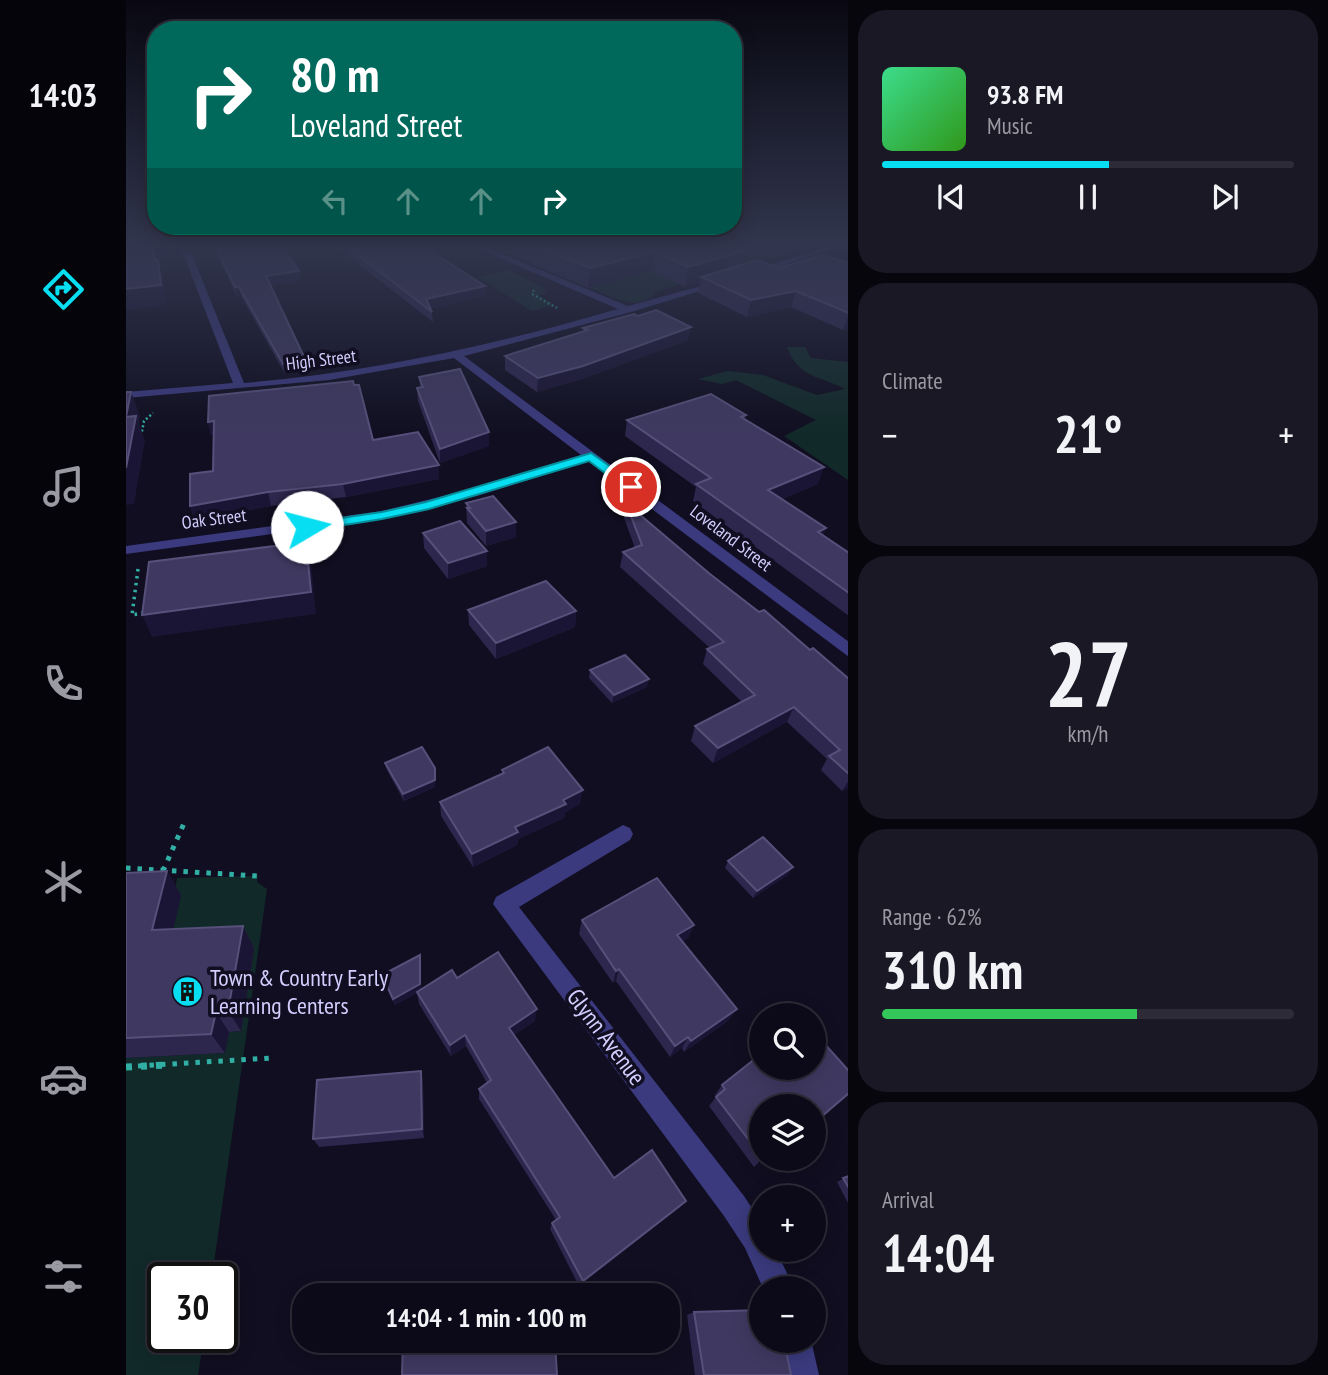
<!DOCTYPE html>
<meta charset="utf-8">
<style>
:root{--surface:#0c0a18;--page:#1a1825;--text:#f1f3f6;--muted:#9a9aa2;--line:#2c2b37;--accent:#07def1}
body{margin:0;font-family:"PT Sans Narrow",sans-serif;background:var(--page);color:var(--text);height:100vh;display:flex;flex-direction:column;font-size:26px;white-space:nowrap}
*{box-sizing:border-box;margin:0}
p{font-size:23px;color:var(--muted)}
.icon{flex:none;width:38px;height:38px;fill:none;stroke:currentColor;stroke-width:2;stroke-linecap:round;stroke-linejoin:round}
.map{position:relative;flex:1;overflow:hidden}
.drawer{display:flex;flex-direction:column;gap:10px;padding:10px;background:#07060d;width:480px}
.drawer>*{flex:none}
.guide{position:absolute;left:21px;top:21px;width:595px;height:214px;border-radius:28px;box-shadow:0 4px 18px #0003,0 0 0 2px var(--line);background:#00695c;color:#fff;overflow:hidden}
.tools{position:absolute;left:623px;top:1003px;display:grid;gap:14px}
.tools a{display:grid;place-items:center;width:77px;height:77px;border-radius:50%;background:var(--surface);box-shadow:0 4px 18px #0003,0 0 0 2px var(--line);font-size:35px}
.speed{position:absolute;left:21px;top:1262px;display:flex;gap:14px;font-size:35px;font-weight:700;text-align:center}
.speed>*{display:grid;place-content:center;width:91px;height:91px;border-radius:50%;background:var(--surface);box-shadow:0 4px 18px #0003,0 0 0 2px var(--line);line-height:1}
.speed .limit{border:4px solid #111;border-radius:10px;background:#fff;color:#111}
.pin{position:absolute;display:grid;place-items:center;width:60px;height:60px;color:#fff;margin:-30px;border:4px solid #fff;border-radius:50%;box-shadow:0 2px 7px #0007}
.me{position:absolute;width:77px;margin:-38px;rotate:82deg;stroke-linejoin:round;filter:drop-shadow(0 0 5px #0008)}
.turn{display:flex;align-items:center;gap:24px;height:147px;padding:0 28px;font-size:32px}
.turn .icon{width:91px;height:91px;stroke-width:2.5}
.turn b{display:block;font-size:49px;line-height:60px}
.lanes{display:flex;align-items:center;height:66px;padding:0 28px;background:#0003;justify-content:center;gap:35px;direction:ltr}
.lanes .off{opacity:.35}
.big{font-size:52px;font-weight:600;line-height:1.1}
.drawer .widget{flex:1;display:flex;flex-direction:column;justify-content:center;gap:10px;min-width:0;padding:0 24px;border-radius:28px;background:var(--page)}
.drawer .dial{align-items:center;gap:0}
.dial b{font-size:91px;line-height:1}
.song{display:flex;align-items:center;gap:21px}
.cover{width:84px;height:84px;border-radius:10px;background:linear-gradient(135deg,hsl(150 70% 55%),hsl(110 70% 35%))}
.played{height:7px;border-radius:4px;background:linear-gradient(90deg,var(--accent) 55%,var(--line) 55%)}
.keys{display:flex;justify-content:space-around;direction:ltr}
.heat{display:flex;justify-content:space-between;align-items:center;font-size:38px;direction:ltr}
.charge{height:10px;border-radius:5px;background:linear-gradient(90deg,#34c759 62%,var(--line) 0)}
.trip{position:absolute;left:166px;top:1283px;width:388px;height:70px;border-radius:28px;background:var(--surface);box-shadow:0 4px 18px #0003,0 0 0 2px var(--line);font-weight:600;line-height:70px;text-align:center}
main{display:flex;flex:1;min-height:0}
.tab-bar{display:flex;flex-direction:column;width:126px;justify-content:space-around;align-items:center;background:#05040a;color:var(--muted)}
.tab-bar .icon{width:49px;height:49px}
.tab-bar .active{color:var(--accent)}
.tab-bar b{font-size:32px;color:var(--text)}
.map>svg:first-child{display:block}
.green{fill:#112a29}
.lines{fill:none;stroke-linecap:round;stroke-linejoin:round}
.path-far3{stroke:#31afa5;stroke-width:2.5;stroke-dasharray:2 2.5;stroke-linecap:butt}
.path-far2{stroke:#31afa5;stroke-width:3.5;stroke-dasharray:2.5 4.5;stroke-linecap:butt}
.path-far1{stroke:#31afa5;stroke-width:5;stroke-dasharray:4.5 7;stroke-linecap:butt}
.path{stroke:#31afa5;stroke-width:7;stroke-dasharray:6 9;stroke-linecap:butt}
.minor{fill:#3b3a7e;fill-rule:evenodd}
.wall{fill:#2d274e}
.shaded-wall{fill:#1a1534}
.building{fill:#3f3961;stroke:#56507a;stroke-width:2}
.route{fill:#07def1;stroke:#05909d;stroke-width:2}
.labels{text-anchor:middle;stroke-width:7;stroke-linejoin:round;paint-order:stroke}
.far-street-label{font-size:18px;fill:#d3cefe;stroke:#100e20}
.near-poi-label{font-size:24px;fill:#d3cefe;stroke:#100e20;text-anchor:start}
.near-street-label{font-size:24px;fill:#d3cefe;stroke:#100e20}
</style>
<main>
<nav class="tab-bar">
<b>14:03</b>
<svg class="icon active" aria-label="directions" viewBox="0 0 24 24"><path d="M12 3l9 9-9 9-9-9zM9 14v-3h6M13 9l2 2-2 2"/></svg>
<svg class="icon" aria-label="music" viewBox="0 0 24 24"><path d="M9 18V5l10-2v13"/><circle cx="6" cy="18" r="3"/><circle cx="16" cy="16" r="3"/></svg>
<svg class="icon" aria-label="phone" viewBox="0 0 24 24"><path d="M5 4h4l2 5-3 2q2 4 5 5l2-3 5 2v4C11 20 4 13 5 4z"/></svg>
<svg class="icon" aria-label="climate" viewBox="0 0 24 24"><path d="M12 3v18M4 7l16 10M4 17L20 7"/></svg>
<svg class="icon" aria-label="car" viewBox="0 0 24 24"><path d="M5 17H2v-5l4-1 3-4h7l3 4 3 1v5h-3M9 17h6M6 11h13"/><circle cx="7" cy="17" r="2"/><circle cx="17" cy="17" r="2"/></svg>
<svg class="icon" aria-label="filters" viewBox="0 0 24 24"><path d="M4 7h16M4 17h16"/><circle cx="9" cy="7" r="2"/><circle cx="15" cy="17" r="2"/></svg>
</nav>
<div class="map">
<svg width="723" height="1375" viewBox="0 0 723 1375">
<rect width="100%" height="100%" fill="#100e20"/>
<!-- green -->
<g class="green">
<polygon points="360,245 701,245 680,248 528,292 526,298 509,303 493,300"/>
<polygon points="383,270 421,290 418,291 421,293 413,296 429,305 406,311 352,277"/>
<path d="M 661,347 L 679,347 L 685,358 L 722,362 L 722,480 L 658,436 L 690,420 L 610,380 L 596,384 L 572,379 L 602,371 L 637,375 L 691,395 L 719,389 C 693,375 673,379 661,347 Z"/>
<polygon points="132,876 131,882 141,889 86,1277 37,1278 37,1337 78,1337 72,1375 0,1375 0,1058 99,1053 103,1032 115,1031 128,949 42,952 55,896 48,896 51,878"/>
</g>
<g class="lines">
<!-- path-far3 -->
<g class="path-far3">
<polyline points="408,290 406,294 431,308"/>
<polyline points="15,436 18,421 27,413"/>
</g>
<!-- path-far2 -->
<polyline class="path-far2" points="12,569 6,615 17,613"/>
<!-- path-far1 -->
<g class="path-far1">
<polyline points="0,868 132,876"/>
<polyline points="37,871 59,821"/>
<polyline points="12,1066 145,1058"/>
</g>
<!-- path -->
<polyline class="path" points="0,1067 40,1065"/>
<!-- minor -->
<g class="minor">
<path d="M 54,245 L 62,245 L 118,383 C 247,372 368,345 492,309 L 344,245 L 354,245 L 502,306 L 597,280 L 597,284 L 505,312 L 338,356 L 723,642 L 723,657 L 462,461 L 351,496 L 256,519 L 0,554 L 0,546 L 256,511 L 342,490 L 455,455 L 328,358 L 203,380 L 0,398 L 0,392 L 107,383 Z"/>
<polygon points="706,245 718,245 627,275 620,273"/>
<polygon points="497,825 504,828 507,834 504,840 393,907 618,1196 635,1222 635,1250 650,1250 668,1288 637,1288 619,1248 598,1216 367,904 370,897"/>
<polygon points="653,1340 685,1340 693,1375 661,1375"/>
</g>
</g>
<!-- wall -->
<g class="wall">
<polygon points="87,245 195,245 161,253 173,271 175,281 145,285 180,361 181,372 159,374 115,296 111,297"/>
<polygon points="208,245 318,245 301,249 359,286 359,296 305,308 306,312 307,322"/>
<polygon points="380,245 600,245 618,251 614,265 653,268 723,263 723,329 717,330 665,307 621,317 572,293 574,282 559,287 526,271 462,288 408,265"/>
<polygon points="457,328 562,340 456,379 411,392 379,370 379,356 457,332"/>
<polygon points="293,377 363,432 363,446 314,463 292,401 291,388 294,388"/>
<polygon points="620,415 619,419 692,484 656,499 700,528 697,536 723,553 723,616 567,501 570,487 499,436 501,420"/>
<polygon points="82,422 247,440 313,465 313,479 220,497 145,506 68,520 87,471 88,435 85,435"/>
<polygon points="340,503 390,537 360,546 341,523"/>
<polygon points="500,503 584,574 723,679 723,787 716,791 695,770 701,759 661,722 587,763 565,741 569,726 616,702 577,664 581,649 584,648 494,567 497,552 509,548 498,518"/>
<polygon points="297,533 361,566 322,579 298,548"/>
<polygon points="342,610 450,611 449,627 370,659 343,625"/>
<polygon points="464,670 521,687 486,703 463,678"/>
<polygon points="259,763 309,768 309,787 278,801 261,770"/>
<polygon points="376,770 454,804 439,812 438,818 392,839 391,845 347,867 315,816 314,802 376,774"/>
<polygon points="602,861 663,874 627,898 599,868"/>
<polygon points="41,871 55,895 47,929 117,926 128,948 115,1031 103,1032 99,1053 0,1058 0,873"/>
<polygon points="456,920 568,925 562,938 557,941 603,1020 558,1052 556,1048 544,1057 490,981 487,983 453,934"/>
<polygon points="294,955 295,990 331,978 409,1021 388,1035 488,1178 560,1201 553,1208 453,1286 424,1229 426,1223 430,1220 353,1099 353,1089 361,1083 340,1046 325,1056 293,1004 291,993 269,1005 257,981 256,975"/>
<polygon points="295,1071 297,1082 298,1138 193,1147 187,1139"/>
<polygon points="596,1085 635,1106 635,1158 637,1158 628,1167 583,1106 590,1097 589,1095"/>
<polygon points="723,1176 723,1205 711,1182"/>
<polygon points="568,1312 635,1340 665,1375 569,1375 561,1315"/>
</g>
<!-- shaded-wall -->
<g class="shaded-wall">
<polygon points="26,245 27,245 34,275 32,260 37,279 40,304 0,310 0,289 29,260"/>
<polygon points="155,245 195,245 157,253"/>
<polygon points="291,245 318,245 292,251"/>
<polygon points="618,251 613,270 575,277 574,282 559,287 562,267"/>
<polygon points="529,252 526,271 462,288 464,268"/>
<polygon points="173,271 175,281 142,285 140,276"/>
<polygon points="359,286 359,296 301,309 300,299"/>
<polygon points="109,287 113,287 115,296 111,297"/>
<polygon points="670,291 665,307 621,317 625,300"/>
<polygon points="723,314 723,329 717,330"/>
<polygon points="565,327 562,340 456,379 411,392 412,378"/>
<polygon points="180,361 181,372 159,374 157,364"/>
<polygon points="5,392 14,416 13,423 19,441 8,504 0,505 0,417"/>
<polygon points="88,421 92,434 85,435 82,422"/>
<polygon points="363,432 363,446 314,463 314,449"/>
<polygon points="313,465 313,479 220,497 217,484"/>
<polygon points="698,467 692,484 637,507 642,490"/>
<polygon points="142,492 145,506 68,520 64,506"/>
<polygon points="390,522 390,537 360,546 360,531"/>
<polygon points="700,528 693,546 692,532"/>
<polygon points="180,542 185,563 190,614 26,637 16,615"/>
<polygon points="361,551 361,566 322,579 322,563"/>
<polygon points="450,611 449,627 370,659 370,643"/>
<polygon points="523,679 521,687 486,703 488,695"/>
<polygon points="668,707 661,722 587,763 592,748"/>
<polygon points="309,768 309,787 278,801 277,794"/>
<polygon points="723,780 723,787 716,791"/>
<polygon points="457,790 454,804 439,812 438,818 392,839 391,845 347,867 346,854 389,827 437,800"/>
<polygon points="667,867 663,874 627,898 631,891"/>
<polygon points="41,871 55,895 42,952 26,930"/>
<polygon points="568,925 562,938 546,948 551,935"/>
<polygon points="117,926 128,948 115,1031 102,1011"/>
<polygon points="294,955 295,991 269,1005 267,999"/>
<polygon points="493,969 490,981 487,983 490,971"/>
<polygon points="411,1009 409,1021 382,1039 383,1028"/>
<polygon points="611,1009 603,1020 558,1052 565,1041"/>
<polygon points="90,1012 103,1032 99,1053 85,1034"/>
<polygon points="339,1035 340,1046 325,1056 324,1045"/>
<polygon points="562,1037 556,1048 544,1057 549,1046"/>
<polygon points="295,1071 297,1082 298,1138 296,1129"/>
<polygon points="560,1201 553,1208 453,1286 457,1281"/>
</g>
<!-- building -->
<g class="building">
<polygon points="0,245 26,245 29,260 32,260 35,285 0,289"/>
<polygon points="89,245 155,245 173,271 140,276 180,361 157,364 113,287 109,287"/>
<polygon points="219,245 295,245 359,286 300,299 306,312"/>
<polygon points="407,245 600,245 618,251 562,267 529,252 464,268"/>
<polygon points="696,255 723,263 723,313 670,291 625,300 575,277 631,260 653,268"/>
<polygon points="530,310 565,327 457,366 412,378 379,356 462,330 457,328 508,314 512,316"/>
<polygon points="334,369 363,432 314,449 291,388 297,387 293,377"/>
<polygon points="227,381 228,385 233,385 247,440 292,432 313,465 217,484 142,492 64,506 64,474 87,471 88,421 82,422 83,396"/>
<polygon points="0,392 5,392 0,417 10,416 0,468"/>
<polygon points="585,394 620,415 615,417 698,467 642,490 700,528 692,532 723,553 723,593 570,484 585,478 501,420"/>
<polygon points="367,496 390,522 360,531 341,508 344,508 340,503"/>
<polygon points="500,503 584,574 633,612 638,610 684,650 687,648 723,679 723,774 703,756 714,750 668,707 592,748 569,726 629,695 581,649 598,642 497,552 516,545"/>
<polygon points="334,521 361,551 322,563 297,533"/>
<polygon points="180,542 185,592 16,615 23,562"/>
<polygon points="420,581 450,611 370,643 342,610"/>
<polygon points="499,655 523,679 488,695 464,670"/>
<polygon points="296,747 309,768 309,780 277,794 259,763"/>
<polygon points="422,747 457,790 437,800 440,804 389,827 392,832 346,854 314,802 378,773 376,770"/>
<polygon points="637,837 667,867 631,891 602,861"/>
<polygon points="41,871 26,930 117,926 102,1011 90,1012 85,1034 0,1038 0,873"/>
<polygon points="531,878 568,925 551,935 611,1009 565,1041 562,1037 549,1046 493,969 490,971 456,920"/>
<polygon points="372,952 411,1009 383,1028 488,1178 526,1150 560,1201 457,1281 426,1223 434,1217 353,1089 365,1080 339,1035 324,1045 291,992 326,970 331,978"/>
<polygon points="294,955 294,984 267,999 256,975"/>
<polygon points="688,1032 723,1071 723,1093 688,1123 688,1106 635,1106 635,1156 590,1097 599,1089 596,1085 635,1054 635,1068 688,1068"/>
<polygon points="295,1071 296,1129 187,1139 191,1080"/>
<polygon points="723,1176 723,1188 717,1178"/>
<polygon points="439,1292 439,1295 381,1295"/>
<polygon points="635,1310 635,1340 646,1340 660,1350 665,1375 578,1375 568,1312"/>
<polygon points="277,1340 429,1340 431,1375 276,1375"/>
</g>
<!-- sky -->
<linearGradient id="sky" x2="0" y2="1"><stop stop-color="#090812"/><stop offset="0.56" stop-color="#31364e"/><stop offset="1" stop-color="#31364e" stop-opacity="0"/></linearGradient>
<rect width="723" height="437" fill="url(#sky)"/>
<!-- route -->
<polygon class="route" points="465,453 509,484 509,489 500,489 463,461 303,509 256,519 181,531 174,527 181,523 256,512 300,502"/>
<!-- icons -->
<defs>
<symbol id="building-disc" viewBox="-11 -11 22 22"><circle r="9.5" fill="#07def1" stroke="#100e20"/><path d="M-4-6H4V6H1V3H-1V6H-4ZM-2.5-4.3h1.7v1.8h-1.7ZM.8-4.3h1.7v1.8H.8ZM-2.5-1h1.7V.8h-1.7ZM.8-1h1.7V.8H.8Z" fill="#111"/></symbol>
</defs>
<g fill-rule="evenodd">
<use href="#building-disc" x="44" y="974" width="35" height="35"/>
</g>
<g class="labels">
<!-- far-street labels -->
<g class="far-street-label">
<text transform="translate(195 360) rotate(-7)" y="6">High Street</text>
<text transform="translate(88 519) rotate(-7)" y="6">Oak Street</text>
<text transform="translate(605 538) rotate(37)" y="6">Loveland Street</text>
</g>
<!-- near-poi labels -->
<g class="near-poi-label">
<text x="84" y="986">Town &amp; Country Early<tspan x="84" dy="28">Learning Centers</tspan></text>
</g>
<!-- near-street labels -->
<g class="near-street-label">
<text transform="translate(480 1037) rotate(53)" y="8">Glynn Avenue</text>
</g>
</g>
</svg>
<div class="tools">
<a><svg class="icon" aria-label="search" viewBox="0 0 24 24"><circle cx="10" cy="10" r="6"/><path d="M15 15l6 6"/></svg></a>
<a><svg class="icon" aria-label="layers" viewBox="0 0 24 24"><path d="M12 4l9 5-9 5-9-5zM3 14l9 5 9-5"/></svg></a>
<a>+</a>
<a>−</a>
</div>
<div class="speed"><div class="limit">30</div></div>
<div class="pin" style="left:505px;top:487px;background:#d93025"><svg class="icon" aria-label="arrive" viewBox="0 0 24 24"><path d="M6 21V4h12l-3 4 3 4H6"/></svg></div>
<svg class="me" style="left:181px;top:527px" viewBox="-20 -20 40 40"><circle r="19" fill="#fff"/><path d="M0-13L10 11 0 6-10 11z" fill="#07def1"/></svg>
<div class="trip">14:04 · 1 min · 100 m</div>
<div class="guide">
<div class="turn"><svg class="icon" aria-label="right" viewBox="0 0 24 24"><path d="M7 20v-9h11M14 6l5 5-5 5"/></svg><div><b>80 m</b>Loveland Street</div></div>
<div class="lanes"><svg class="icon off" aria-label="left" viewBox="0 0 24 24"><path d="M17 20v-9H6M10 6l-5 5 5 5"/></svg><svg class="icon off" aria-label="ahead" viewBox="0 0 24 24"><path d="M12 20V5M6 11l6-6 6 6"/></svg><svg class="icon off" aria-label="ahead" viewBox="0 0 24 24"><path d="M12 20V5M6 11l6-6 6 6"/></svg><svg class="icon" aria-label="right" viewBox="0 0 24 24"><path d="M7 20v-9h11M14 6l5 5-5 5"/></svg></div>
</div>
</div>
<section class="drawer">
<div class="widget">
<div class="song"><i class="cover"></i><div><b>93.8 FM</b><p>Music</p></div></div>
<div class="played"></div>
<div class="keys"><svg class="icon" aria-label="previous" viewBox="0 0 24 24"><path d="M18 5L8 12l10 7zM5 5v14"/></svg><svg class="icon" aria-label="pause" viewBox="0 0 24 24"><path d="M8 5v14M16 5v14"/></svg><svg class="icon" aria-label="next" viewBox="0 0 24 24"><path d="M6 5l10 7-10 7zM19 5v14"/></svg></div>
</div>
<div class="widget"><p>Climate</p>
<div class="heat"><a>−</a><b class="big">21°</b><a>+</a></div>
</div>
<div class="widget dial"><b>27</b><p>km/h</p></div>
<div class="widget"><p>Range · 62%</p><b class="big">310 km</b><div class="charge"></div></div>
<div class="widget"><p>Arrival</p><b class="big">14:04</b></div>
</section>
</main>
